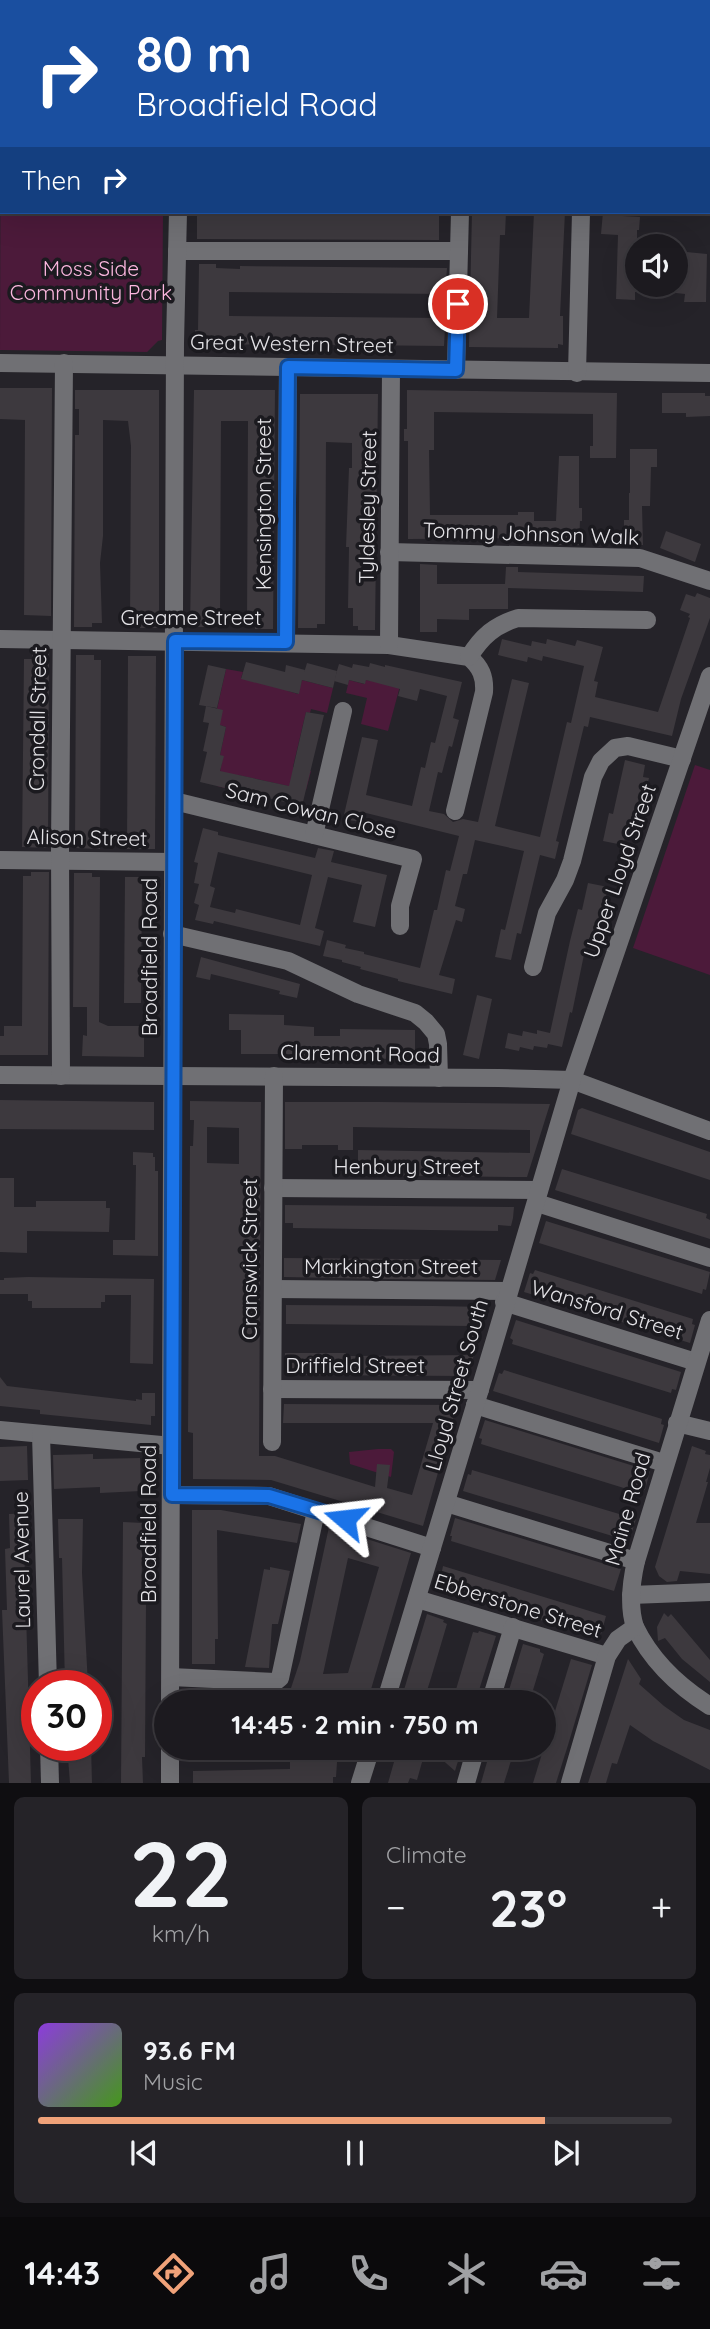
<!DOCTYPE html>
<meta charset="utf-8">
<style>
:root{--surface:#1c1a1f;--page:#252328;--text:#f1f3f6;--muted:#a0a1a4;--line:#3a383d;--accent:#f0a279}
body{margin:0;font-family:Quicksand,sans-serif;background:var(--page);color:var(--text);height:100vh;display:flex;flex-direction:column;font-size:26px;white-space:nowrap}
*{box-sizing:border-box;margin:0}
p{font-size:23px;color:var(--muted)}
.icon{flex:none;width:38px;height:38px;fill:none;stroke:currentColor;stroke-width:2;stroke-linecap:round;stroke-linejoin:round}
.map{position:relative;height:1783px;overflow:hidden}
.details{display:flex;flex-direction:column;gap:14px;padding:14px;background:#0f0e11;flex:1}
.details>*{flex:none}
.top-card{position:absolute;left:0px;top:0px;width:710px;height:214px;box-shadow:0 7px 28px #0002,0 0 0 2px var(--line);background:#1a4fa0;color:#fff;overflow:hidden}
.controls{position:absolute;left:625px;top:234px;display:grid;gap:14px}
.controls a{display:grid;place-items:center;width:63px;height:63px;border-radius:50%;background:var(--surface);box-shadow:0 7px 28px #0002,0 0 0 2px var(--line);font-size:35px}
.speed{position:absolute;left:21px;top:1670px;display:flex;gap:14px;font-size:35px;font-weight:700;text-align:center}
.speed>*{display:grid;place-content:center;width:91px;height:91px;border-radius:50%;background:var(--surface);box-shadow:0 7px 28px #0002,0 0 0 2px var(--line);line-height:1}
.speed .limit{border:10px solid #d22;background:#fff;color:#111}
.pin{position:absolute;display:grid;place-items:center;width:60px;height:60px;color:#fff;margin:-30px;border:4px solid #fff;border-radius:50%;box-shadow:0 2px 7px #0007}
.me{position:absolute;width:77px;margin:-38px;rotate:287deg;stroke-linejoin:round;filter:drop-shadow(0 0 5px #0008)}
.turn{display:flex;align-items:center;gap:24px;height:147px;padding:0 21px;font-size:32px}
.turn .icon{width:91px;height:91px;stroke-width:2.5}
.turn b{display:block;font-size:49px;line-height:60px}
.then{display:flex;align-items:center;height:66px;padding:0 21px;background:#0003;gap:14px;font-size:26px}
.big{font-size:52px;font-weight:700;line-height:1.1}
.details .card{flex:1;display:flex;flex-direction:column;justify-content:center;gap:10px;min-width:0;padding:0 24px;border-radius:10px;background:var(--page)}
.details .dial{align-items:center;gap:0}
.dial b{font-size:91px;line-height:1}
.song{display:flex;align-items:center;gap:21px}
.cover{width:84px;height:84px;border-radius:10px;background:linear-gradient(135deg,hsl(270 70% 55%),hsl(100 70% 35%))}
.played{height:7px;border-radius:4px;background:linear-gradient(90deg,var(--accent) 80%,var(--line) 80%)}
.keys{display:flex;justify-content:space-around;direction:ltr}
.heat{display:flex;justify-content:space-between;align-items:center;font-size:38px;direction:ltr}
.details .tiles{flex:1;display:grid;gap:14px;grid-template-columns:1fr 1fr}
.card:last-child{grid-column:span 2}
.trip{position:absolute;left:154px;top:1690px;width:402px;height:70px;border-radius:35px;background:var(--surface);box-shadow:0 7px 28px #0002,0 0 0 2px var(--line);font-weight:700;line-height:70px;text-align:center}
.tab-bar{display:flex;height:112px;justify-content:space-around;align-items:center;background:#0b0a0c;color:var(--muted)}
.tab-bar .icon{width:49px;height:49px}
.tab-bar .active{color:var(--accent)}
.tab-bar b{font-size:32px;color:var(--text)}
.map>svg:first-child{display:block}
.green{fill:#4c1a3a}
.building{fill:#3d393e;fill-rule:evenodd}
.lines{fill:none;stroke-linecap:round;stroke-linejoin:round}
.minor{stroke:#707074;stroke-width:18}
.route-casing{stroke:#114b97;stroke-width:18}
.route{stroke:#1a73e8;stroke-width:12}
.labels{text-anchor:middle;stroke-width:7;stroke-linejoin:round;paint-order:stroke}
.park-label{font-size:21px;fill:#fcb7df;stroke:#1b1a1f}
.street-label{font-size:21px;fill:#e4e3e7;stroke:#1b1a1f}
</style>
<div class="map">
<svg width="710" height="1783" viewBox="0 0 710 1783">
<rect width="100%" height="100%" fill="#252329"/>
<!-- green -->
<g class="green">
<polygon points="8,0 163,0 163,2 2,2 2,212 163,212 162,340 158,341 147,352 0,350 1,9 1,2"/>
<polygon points="226,669 243,672 241,678 290,683 288,691 298,694 302,680 333,688 327,713 311,709 310,713 306,712 293,767 311,771 306,790 238,775 233,790 217,786 223,757 220,755 226,727 220,725 217,709"/>
<polygon points="349,680 364,684 366,680 400,686 388,731 361,724 367,698 346,693"/>
<polygon points="695,765 710,770 710,975 633,948"/>
<polygon points="378,1449 391,1449 394,1452 391,1477 350,1464 349,1452"/>
</g>
<!-- building -->
<g class="building">
<polygon points="197,212 439,214 439,240 197,239"/>
<polygon points="472,212 506,212 505,235 500,235 497,318 529,318 534,212 565,212 560,316 563,316 563,345 558,344 558,348 469,347"/>
<polygon points="603,212 622,212 622,216 640,217 639,230 637,230 637,292 635,292 635,300 616,299 618,235 601,234"/>
<polygon points="676,251 707,254 706,302 684,302 685,294 676,293"/>
<polygon points="199,264 216,264 216,268 240,269 240,266 447,268 445,294 229,292 229,316 442,318 442,328 445,328 444,346 261,344 195,346 195,330 198,330"/>
<polygon points="0,388 52,388 51,616 24,615 25,420 0,419"/>
<polygon points="75,390 159,390 159,628 140,628 140,624 130,624 131,446 128,421 103,420 103,536 100,563 102,623 92,623 92,627 74,627 75,435 79,435 79,409 75,409"/>
<polygon points="194,390 275,390 273,629 255,629 255,625 247,625 248,421 221,421 220,623 210,623 210,627 190,627"/>
<polygon points="407,390 617,393 616,458 590,458 590,446 593,446 593,414 434,412 434,450 429,450 430,515 518,515 518,512 534,512 534,521 556,521 559,456 579,456 579,508 582,508 582,521 580,521 579,545 559,545 559,541 528,541 528,538 408,539 408,441 404,441 404,429 407,429"/>
<polygon points="662,393 705,393 705,396 710,396 710,416 686,417 686,413 662,413"/>
<polygon points="300,394 378,394 375,630 358,630 358,626 353,626 353,608 348,608 349,547 346,547 349,468 352,468 352,443 326,442 325,624 317,624 317,628 298,628"/>
<polygon points="630,449 657,449 657,467 651,467 650,506 642,506 643,545 624,545 624,520 629,520 629,493 630,493"/>
<polygon points="666,531 701,544 695,562 660,548"/>
<polygon points="420,564 437,565 437,584 505,584 506,567 518,567 518,572 644,576 643,592 508,588 508,609 469,609 469,620 437,619 437,632 420,632"/>
<polygon points="697,593 710,598 710,618 681,699 672,736 590,717 588,727 584,726 556,841 559,842 555,859 540,855 521,934 517,933 511,960 495,957 501,929 505,930 524,851 475,840 467,874 463,874 455,906 465,909 462,922 456,920 439,975 455,979 452,994 398,981 398,979 360,969 361,967 342,962 342,960 323,956 327,940 346,945 345,948 364,952 364,954 420,968 434,910 437,910 446,870 450,871 459,836 362,812 360,822 343,819 362,737 378,740 366,795 412,806 421,767 425,768 431,742 435,743 447,696 420,689 417,701 398,696 400,689 366,680 365,684 349,680 348,685 334,681 339,664 352,668 353,664 369,667 370,663 385,667 385,665 462,682 453,718 459,720 452,747 449,746 442,773 438,772 429,811 444,814 453,822 463,819 478,822 512,679 529,683 495,826 540,837 567,722 571,723 584,666 543,656 542,661 528,657 527,662 498,655 502,639 531,646 532,641 546,644 547,639 575,646 577,640 603,647 594,681 598,682 595,697 658,712 690,618 688,617 690,614 680,610 686,594 695,597"/>
<polygon points="32,654 49,654 48,848 22,847 24,659 32,659"/>
<polygon points="76,655 94,655 94,660 101,660 100,849 75,848"/>
<polygon points="128,656 156,656 155,849 127,849"/>
<polygon points="246,662 285,672 286,665 305,670 304,673 307,663 337,671 333,688 302,680 299,694 241,679"/>
<polygon points="208,665 226,669 217,708 199,705"/>
<polygon points="206,706 223,710 220,725 226,727 220,755 224,756 220,771 289,786 306,712 324,715 302,806 200,782 207,752 203,751 209,723 203,722"/>
<polygon points="625,760 645,765 643,777 649,778 641,813 637,812 631,839 625,838 623,845 603,841 609,813 613,814"/>
<path d="M 203,828 L 218,832 L 218,835 L 315,858 L 318,848 L 334,851 L 331,862 L 387,875 L 375,927 L 353,922 L 362,885 L 328,877 L 315,928 L 324,931 L 320,946 L 214,921 L 213,924 L 195,920 L 199,905 L 194,903 L 199,884 L 194,883 L 198,863 L 194,862 ZM 218,852 L 312,875 L 300,925 L 236,909 L 235,913 L 210,907 L 215,888 L 210,886 Z"/>
<polygon points="31,872 49,872 48,1055 0,1055 0,1036 4,1036 4,1026 22,1026 23,876 31,876"/>
<polygon points="74,873 92,873 92,877 100,877 99,1022 108,1026 140,1026 140,1036 144,1036 144,1057 82,1056 83,1035 87,1036 87,1007 73,1007"/>
<polygon points="125,877 142,877 141,1003 124,1003"/>
<polygon points="588,883 608,887 605,901 607,901 600,935 593,934 592,941 587,940 572,1013 570,1012 562,1047 548,1044 547,1048 534,1046 533,1050 520,1047 519,1051 505,1048 508,1033 522,1036 523,1031 537,1034 537,1030 550,1033 570,941 578,909 582,910"/>
<polygon points="201,957 300,984 297,998 279,994 280,991 211,974 210,980 196,977"/>
<polygon points="477,995 492,999 479,1059 463,1055"/>
<polygon points="229,1014 284,1015 284,1025 314,1027 314,1036 340,1036 340,1029 415,1030 415,1056 407,1056 407,1059 318,1058 300,1058 300,1054 241,1054 241,1030 229,1030"/>
<polygon points="0,1100 154,1102 154,1130 0,1129"/>
<path d="M 190,1101 L 261,1102 L 259,1456 L 275,1456 L 375,1487 L 377,1464 L 390,1465 L 387,1488 L 412,1495 L 433,1423 L 283,1423 L 284,1404 L 457,1405 L 423,1526 L 271,1480 L 193,1479 L 193,1433 L 188,1432 L 190,1146 L 193,1146 L 194,1120 L 190,1120 ZM 207,1127 L 239,1128 L 239,1164 L 207,1163 Z"/>
<polygon points="285,1102 380,1102 550,1104 527,1177 509,1177 358,1175 358,1150 530,1153 530,1130 353,1127 353,1150 338,1150 338,1145 302,1145 302,1149 285,1149"/>
<polygon points="582,1108 710,1152 710,1180 571,1134 578,1110"/>
<polygon points="133,1152 153,1153 153,1157 155,1157 155,1171 158,1171 158,1256 113,1255 113,1240 135,1240 136,1165 133,1165"/>
<polygon points="562,1169 707,1214 706,1218 710,1220 710,1239 555,1190"/>
<polygon points="0,1178 14,1178 14,1207 36,1207 36,1201 106,1201 106,1208 110,1208 109,1232 27,1231 27,1253 0,1252"/>
<polygon points="285,1205 514,1207 513,1218 511,1226 498,1225 498,1231 293,1228 293,1223 285,1223"/>
<polygon points="546,1221 710,1272 706,1290 703,1289 702,1294 539,1243"/>
<polygon points="284,1258 405,1259 501,1260 495,1280 387,1279 284,1277"/>
<polygon points="535,1270 693,1319 692,1324 695,1325 690,1343 524,1292 530,1273 533,1274"/>
<polygon points="28,1277 154,1279 153,1364 130,1363 131,1295 105,1295 105,1302 101,1302 101,1308 32,1308 32,1301 28,1301 28,1294 0,1294 0,1280 4,1280 4,1278"/>
<polygon points="286,1305 434,1306 487,1307 474,1351 470,1350 471,1326 286,1324"/>
<polygon points="516,1320 681,1372 676,1390 672,1389 671,1393 512,1344 513,1340 510,1338"/>
<polygon points="285,1353 346,1353 346,1355 351,1356 474,1355 467,1376 295,1375 285,1375"/>
<polygon points="504,1370 662,1419 661,1424 664,1425 659,1443 493,1391 499,1373 502,1374"/>
<polygon points="0,1377 7,1386 136,1401 136,1399 142,1400 142,1393 155,1393 155,1416 151,1416 151,1425 40,1414 40,1410 0,1406"/>
<polygon points="485,1420 650,1471 645,1490 641,1489 640,1493 481,1444 482,1439 479,1438"/>
<polygon points="27,1446 28,1480 0,1481 0,1447"/>
<polygon points="692,1446 706,1451 705,1454 710,1455 710,1468 706,1482 708,1482 696,1523 710,1523 710,1574 680,1571 677,1581 667,1582 659,1576 655,1567"/>
<polygon points="93,1454 93,1459 140,1458 141,1491 100,1493 100,1487 54,1489 53,1455"/>
<polygon points="472,1470 636,1519 629,1541 463,1491 468,1474 471,1475"/>
<polygon points="192,1510 221,1510 301,1524 297,1543 217,1530 218,1639 215,1639 215,1664 192,1664"/>
<polygon points="29,1513 30,1543 24,1544 31,1783 9,1783 2,1610 7,1610 5,1549 10,1548 9,1514"/>
<polygon points="455,1518 621,1569 614,1591 451,1541 452,1536 450,1536"/>
<polygon points="58,1519 83,1519 82,1573 88,1685 65,1685 62,1558 59,1558"/>
<polygon points="123,1522 143,1523 141,1602 146,1602 145,1757 142,1757 143,1783 121,1783"/>
<path d="M 329,1527 L 411,1553 L 367,1703 L 291,1703 L 290,1691 L 300,1661 ZM 348,1558 L 379,1567 L 348,1673 L 323,1674 Z"/>
<polygon points="443,1566 606,1616 600,1638 434,1588 439,1570 442,1571"/>
<polygon points="270,1567 290,1571 278,1624 272,1624 269,1668 245,1667 264,1569 270,1570"/>
<polygon points="664,1613 668,1617 671,1614 710,1660 710,1682 682,1659 665,1638 658,1641 657,1627"/>
<polygon points="427,1614 444,1620 443,1622 447,1624 431,1678 423,1703 400,1703"/>
<polygon points="479,1631 496,1636 475,1703 452,1703 473,1632 478,1633"/>
<polygon points="523,1644 540,1649 540,1652 544,1654 530,1700 525,1698 524,1703 505,1703"/>
<polygon points="571,1659 592,1665 568,1745 556,1783 533,1783"/>
<polygon points="628,1659 641,1679 639,1684 664,1706 684,1720 710,1730 710,1770 653,1741 630,1725 617,1764 612,1763 606,1783 588,1783"/>
<polygon points="67,1745 91,1745 92,1783 70,1783"/>
<polygon points="338,1748 336,1777 333,1777 333,1783 193,1783 193,1771 290,1769 290,1749"/>
<polygon points="398,1748 426,1748 417,1780 410,1778 408,1783 388,1783"/>
<polygon points="429,1748 462,1748 455,1771"/>
<polygon points="491,1748 515,1748 504,1783 481,1783"/>
</g>
<g class="lines">
<!-- minor -->
<g class="minor">
<polyline points="179,0 179,2"/>
<polyline points="363,0 363,2"/>
<polyline points="588,2 588,0"/>
<polyline points="177,251 459,251"/>
<polyline points="0,363 710,373"/>
<polyline points="456,370 460,212"/>
<polyline points="577,373 581,212"/>
<polyline points="389,552 640,558 710,581"/>
<path d="M 0,639 L 389,645 L 469,657 C 481,667 485,677 484,692 L 455,811"/>
<polyline points="286,641 288,367"/>
<polyline points="389,645 391,369"/>
<path d="M 469,657 C 482,636 495,625 518,618 L 647,620"/>
<polyline points="174,801 413,859 400,906 400,926"/>
<polyline points="314,835 343,711"/>
<polyline points="0,860 174,862"/>
<polyline points="172,934 288,961 358,994 415,1013 426,1022 436,1034 438,1044 439,1078"/>
<polyline points="533,967 547,913 565,880 572,861 593,777 601,761 615,748 628,746 682,759"/>
<polyline points="0,1075 498,1078 572,1080 710,1131"/>
<polyline points="61,1076 60,849 64,363"/>
<polyline points="273,1188 539,1190"/>
<polyline points="537,1203 710,1258"/>
<polyline points="273,1289 508,1291"/>
<polyline points="504,1302 696,1362"/>
<polyline points="272,1389 480,1390"/>
<polyline points="475,1405 664,1463"/>
<polyline points="677,1423 710,1431"/>
<polyline points="0,1430 172,1446"/>
<polyline points="41,1434 48,1685"/>
<polyline points="272,1442 274,1076"/>
<polyline points="172,1495 269,1496 432,1548"/>
<polyline points="446,1503 636,1561"/>
<polyline points="631,1595 710,1592"/>
<polyline points="417,1599 607,1656"/>
<path d="M 635,1627 C 652,1662 678,1686 710,1706"/>
<polyline points="171,1677 275,1682 280,1678 316,1511"/>
<polyline points="170,1703 175,343 178,212"/>
<polyline points="385,1703 494,1343 572,1080 710,676"/>
<polyline points="490,1703 513,1627"/>
<polyline points="49,1745 50,1783"/>
<polyline points="170,1783 170,1748"/>
<polyline points="360,1783 371,1748"/>
<polyline points="466,1783 476,1748"/>
<path d="M 570,1783 L 607,1656 L 618,1639 L 635,1627 C 628,1606 631,1583 636,1561 L 710,1320"/>
</g>
</g>
<g class="lines">
<defs>
<polyline id="route" points="345,1519 269,1496 172,1495 175,641 286,642 288,367 456,370 458,304"/>
</defs>
<!-- route casing -->
<use href="#route" class="route-casing"/>
<!-- route -->
<use href="#route" class="route"/>
</g>
<g class="labels">
<!-- park labels -->
<g class="park-label">
<text x="91" y="276">Moss Side<tspan x="91" dy="24">Community Park</tspan></text>
</g>
<!-- street labels -->
<g class="street-label">
<text transform="translate(292 344) rotate(1)" y="7">Great Western Street</text>
<text transform="translate(264 504) rotate(-90)" y="7">Kensington Street</text>
<text transform="translate(368 507) rotate(-89)" y="7">Tyldesley Street</text>
<text transform="translate(531 534) rotate(2)" y="7">Tommy Johnson Walk</text>
<text x="191" y="625">Greame Street</text>
<text transform="translate(38 719) rotate(-89)" y="7">Crondall Street</text>
<text transform="translate(311 811) rotate(14)" y="7">Sam Cowan Close</text>
<text transform="translate(87 838) rotate(1)" y="7">Alison Street</text>
<text transform="translate(620 871) rotate(-71)" y="7">Upper Lloyd Street</text>
<text transform="translate(150 957) rotate(-90)" y="7">Broadfield Road</text>
<text transform="translate(360 1054) rotate(1)" y="7">Claremont Road</text>
<text x="407" y="1174">Henbury Street</text>
<text transform="translate(250 1259) rotate(-90)" y="7">Cranswick Street</text>
<text x="391" y="1274">Markington Street</text>
<text transform="translate(607 1310) rotate(17)" y="7">Wansford Street</text>
<text x="355" y="1373">Driffield Street</text>
<text transform="translate(457 1385) rotate(-74)" y="7">Lloyd Street South</text>
<text transform="translate(628 1509) rotate(-74)" y="7">Maine Road</text>
<text transform="translate(149 1524) rotate(-90)" y="7">Broadfield Road</text>
<text transform="translate(22 1560) rotate(-91)" y="7">Laurel Avenue</text>
<text transform="translate(518 1606) rotate(17)" y="7">Ebberstone Street</text>
</g>
</g>
</svg>
<div class="controls">
<a><svg class="icon" aria-label="sound" viewBox="0 0 24 24"><path d="M4 9h4l5-4v14l-5-4H4zM17 9q2 3 0 6"/></svg></a>
</div>
<div class="speed"><div class="limit">30</div></div>
<div class="pin" style="left:458px;top:304px;background:#d93025"><svg class="icon" aria-label="arrive" viewBox="0 0 24 24"><path d="M6 21V4h12l-3 4 3 4H6"/></svg></div>
<svg class="me" style="left:345px;top:1519px" viewBox="-20 -20 40 40"><path d="M0-17L14 15 0 8-14 15z" fill="#1a73e8" stroke="#fff" stroke-width="4"/></svg>
<div class="trip">14:45 · 2 min · 750 m</div>
<div class="top-card">
<div class="turn"><svg class="icon" aria-label="right" viewBox="0 0 24 24"><path d="M7 20v-9h11M14 6l5 5-5 5"/></svg><div><b>80 m</b>Broadfield Road</div></div>
<div class="then">Then<svg class="icon" aria-label="right" viewBox="0 0 24 24"><path d="M7 20v-9h11M14 6l5 5-5 5"/></svg></div>
</div>
</div>
<section class="details">
<div class="tiles">
<div class="card dial"><b>22</b><p>km/h</p></div>
<div class="card"><p>Climate</p>
<div class="heat"><a>−</a><b class="big">23°</b><a>+</a></div>
</div>
<div class="card">
<div class="song"><i class="cover"></i><div><b>93.6 FM</b><p>Music</p></div></div>
<div class="played"></div>
<div class="keys"><svg class="icon" aria-label="previous" viewBox="0 0 24 24"><path d="M18 5L8 12l10 7zM5 5v14"/></svg><svg class="icon" aria-label="pause" viewBox="0 0 24 24"><path d="M8 5v14M16 5v14"/></svg><svg class="icon" aria-label="next" viewBox="0 0 24 24"><path d="M6 5l10 7-10 7zM19 5v14"/></svg></div>
</div>
</div>
</section>
<nav class="tab-bar">
<b>14:43</b>
<svg class="icon active" aria-label="directions" viewBox="0 0 24 24"><path d="M12 3l9 9-9 9-9-9zM9 14v-3h6M13 9l2 2-2 2"/></svg>
<svg class="icon" aria-label="music" viewBox="0 0 24 24"><path d="M9 18V5l10-2v13"/><circle cx="6" cy="18" r="3"/><circle cx="16" cy="16" r="3"/></svg>
<svg class="icon" aria-label="phone" viewBox="0 0 24 24"><path d="M5 4h4l2 5-3 2q2 4 5 5l2-3 5 2v4C11 20 4 13 5 4z"/></svg>
<svg class="icon" aria-label="climate" viewBox="0 0 24 24"><path d="M12 3v18M4 7l16 10M4 17L20 7"/></svg>
<svg class="icon" aria-label="car" viewBox="0 0 24 24"><path d="M5 17H2v-5l4-1 3-4h7l3 4 3 1v5h-3M9 17h6M6 11h13"/><circle cx="7" cy="17" r="2"/><circle cx="17" cy="17" r="2"/></svg>
<svg class="icon" aria-label="filters" viewBox="0 0 24 24"><path d="M4 7h16M4 17h16"/><circle cx="9" cy="7" r="2"/><circle cx="15" cy="17" r="2"/></svg>
</nav>
